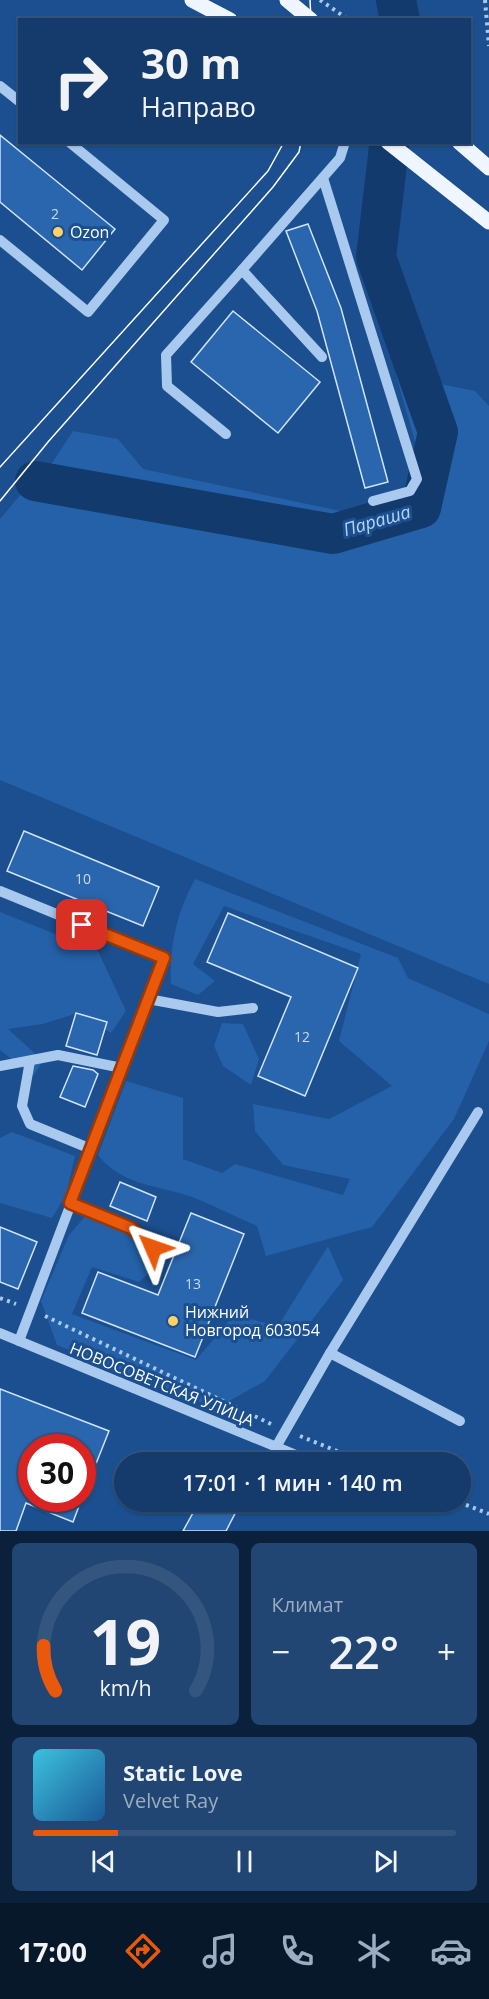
<!DOCTYPE html>
<html lang="ru">
<meta charset="utf-8">
<style>
:root{--surface:#143b6b;--page:#214673;--text:#f1f3f6;--muted:#9dadc1;--line:#33557e;--accent:#ea580c}
body{margin:0;font-family:"Open Sans",sans-serif;background:var(--page);color:var(--text);height:100vh;display:flex;flex-direction:column;font-size:22px;white-space:nowrap}
*{box-sizing:border-box;margin:0}
p{font-size:20px;color:var(--muted)}
.icon{flex:none;width:33px;height:33px;fill:none;stroke:currentColor;stroke-width:2;stroke-linecap:round;stroke-linejoin:round}
.map{position:relative;height:1531px;overflow:hidden}
.panel{display:flex;flex-direction:column;gap:12px;padding:12px;background:#0b203b;flex:1}
.panel>*{flex:none}
.guide{position:absolute;left:18px;top:18px;width:453px;height:126px;border-radius:0px;box-shadow:0 2px 4px #0004,0 0 0 2px var(--line);background:#143b6b;color:var(--text);overflow:hidden}
.speed{position:absolute;left:18px;top:1434px;display:flex;gap:12px;font-size:30px;font-weight:700;text-align:center}
.speed>*{display:grid;place-content:center;width:78px;height:78px;border-radius:50%;background:var(--surface);box-shadow:0 2px 4px #0004,0 0 0 2px var(--line);line-height:1}
.speed .limit{border:9px solid #d22;background:#fff;color:#111}
.pin{position:absolute;display:grid;place-items:center;width:51px;height:51px;color:#fff;margin:-26px;border-radius:12px;box-shadow:0 3px 9px #0006}
.me{position:absolute;width:66px;margin:-33px;rotate:313deg;stroke-linejoin:round;filter:drop-shadow(0 0 4px #0008)}
.turn{display:flex;align-items:center;gap:21px;height:126px;padding:0 24px;font-size:27px}
.turn .icon{width:78px;height:78px;stroke-width:2.5}
.turn b{display:block;font-size:42px;line-height:51px}
.big{font-size:45px;font-weight:600;line-height:1.1}
.panel .widget{flex:1;display:flex;flex-direction:column;justify-content:center;gap:9px;min-width:0;padding:0 21px;border-radius:9px;background:var(--page)}
.panel .dial{align-items:center;gap:0}
.dial svg{height:156px;overflow:visible;fill:none;stroke:var(--line);stroke-width:7;stroke-linecap:round;text-anchor:middle}
.dial text{fill:var(--text);stroke:none}
.song{display:flex;align-items:center;gap:18px}
.cover{width:72px;height:72px;border-radius:9px;background:linear-gradient(135deg,hsl(190 70% 55%),hsl(210 70% 35%))}
.played{height:6px;border-radius:3px;background:linear-gradient(90deg,var(--accent) 20%,var(--line) 20%)}
.keys{display:flex;justify-content:space-around;direction:ltr}
.heat{display:flex;justify-content:space-between;align-items:center;font-size:33px;direction:ltr}
.panel .tiles{flex:1;display:grid;gap:12px;grid-template-columns:1fr 1fr}
.widget:last-child{grid-column:span 2}
.trip{position:absolute;left:114px;top:1452px;width:357px;height:60px;border-radius:30px;background:var(--surface);box-shadow:0 2px 4px #0004,0 0 0 2px var(--line);font-weight:600;line-height:60px;text-align:center}
.menu{display:flex;height:96px;justify-content:space-around;align-items:center;background:#08182b;color:var(--muted)}
.menu .icon{width:42px;height:42px}
.menu .current{color:var(--accent)}
.menu b{font-size:27px;color:var(--text)}
.map>svg:first-child{display:block}
.green{fill:#2461a8}
.lines{fill:none;stroke-linecap:round;stroke-linejoin:round}
.river{stroke:#123a6d;stroke-width:40}
.building{fill:#2a66ad;stroke:#cfe3fa;stroke-width:1.5}
.path{stroke:#a9c9ee;stroke-width:4;stroke-dasharray:3 4.5;stroke-linecap:butt}
.minor{stroke:#a9c9ee;stroke-width:10}
.major{stroke:#f0f6ff;stroke-width:15}
.tram{stroke:#fff;stroke-width:1.5}
.major-bridge{stroke:#f0f6ff;stroke-width:15}
.route-casing{stroke:#983908;stroke-width:15}
.route{stroke:#ea580c;stroke-width:10}
.poi-dot{fill:#ffd166;stroke:#1b4f8f;stroke-width:2}
.labels{text-anchor:middle;stroke-width:6;stroke-linejoin:round;paint-order:stroke}
.number-label{font-size:14px;fill:#cad9ea}
.poi-label{font-size:16px;fill:#fff;stroke:#1b4f8f;text-anchor:start}
.street-label{font-size:16px;fill:#fff;stroke:#1b4f8f}
.water-label{font-size:18px;font-style:italic;fill:#b5d3f5;stroke:#1b4f8f}
</style>
<div class="map">
<svg width="489" height="1531" viewBox="0 0 489 1531">
<rect width="100%" height="100%" fill="#1b4f8f"/>
<!-- green -->
<g class="green">
<polygon points="396,375 475,391 489,406 489,984 0,780 0,519 21,494 31,495 73,431 118,439 143,469 345,512 413,501 422,466"/>
<path d="M 195,879 L 398,958 L 408,978 L 489,1014 L 489,1041 L 454,1119 L 372,1227 L 266,1256 L 257,1226 C 235,1217 212,1204 189,1196 C 156,1185 121,1185 98,1155 L 126,1081 L 183,1098 L 183,1159 L 222,1173 L 235,1164 L 343,1195 L 350,1179 L 283,1165 L 255,1131 L 253,1104 L 329,1119 L 392,1086 L 339,1041 L 361,954 L 224,906 L 193,964 L 215,981 L 198,995 L 171,984 C 169,946 177,912 195,879 Z"/>
<polygon points="0,912 98,951 126,1011 111,1033 78,1013 43,1024 8,1029 43,1061 33,1076 0,1050"/>
<polygon points="222,1023 243,1024 259,1059 251,1085 223,1066 214,1046"/>
<polygon points="12,1132 75,1156 66,1195 52,1218 0,1203 0,1138"/>
<polygon points="87,1214 133,1236 152,1270 139,1282 92,1267 72,1314 196,1360 234,1315 278,1326 328,1246 343,1280 265,1381 215,1409 57,1345 41,1301 69,1235"/>
</g>
<g class="lines">
<!-- river -->
<g class="river">
<polyline points="396,0 400,20"/>
<polyline points="35,481 333,534 421,508 438,432 376,257 389,147"/>
</g>
</g>
<!-- building -->
<g class="building">
<polygon points="0,135 115,229 82,270 0,202"/>
<polygon points="308,224 341,308 388,482 365,488 317,311 286,231"/>
<polygon points="233,311 320,382 278,433 191,362"/>
<polygon points="24,831 159,887 143,926 7,871"/>
<polygon points="228,913 358,968 305,1096 258,1076 291,997 207,962"/>
<polygon points="76,1013 107,1022 97,1055 66,1046"/>
<polygon points="73,1066 93,1070 98,1074 85,1107 60,1097"/>
<polygon points="120,1182 156,1197 147,1221 110,1206"/>
<polygon points="191,1213 244,1234 195,1357 82,1313 98,1272 158,1295"/>
<polygon points="0,1227 37,1242 18,1289 0,1282"/>
<polygon points="0,1389 109,1431 84,1494 82,1448 32,1448 32,1498 82,1498 73,1522 26,1503 16,1531 0,1531"/>
<polygon points="199,1502 241,1502 226,1531 183,1531"/>
</g>
<g class="lines">
<!-- path -->
<g class="path">
<polyline points="320,0 349,20"/>
<polyline points="485,0 489,46"/>
<polyline points="0,1298 16,1304"/>
<polyline points="45,1316 271,1424"/>
<polyline points="300,1436 364,1462"/>
<polyline points="459,1502 489,1514"/>
</g>
<!-- minor -->
<g class="minor">
<polyline points="0,86 20,102"/>
<polyline points="323,178 417,479 410,491 373,501"/>
<polyline points="0,240 88,312 164,220 69,142"/>
<polyline points="322,357 242,270 340,158 345,142"/>
<polyline points="226,434 167,386 166,355 242,270"/>
<polyline points="0,891 164,958 19,1341"/>
<polyline points="148,999 218,1012 253,1008"/>
<polyline points="30,1061 22,1106 30,1124 91,1149"/>
<polyline points="0,1066 58,1055 122,1068"/>
<polyline points="71,1203 131,1228 153,1248"/>
<polyline points="0,1333 313,1462"/>
<polyline points="330,1353 478,1112"/>
<polyline points="276,1447 330,1353 460,1421"/>
</g>
<!-- major -->
<g class="major">
<polyline points="192,0 230,20"/>
<polyline points="388,142 489,222"/>
<polyline points="459,142 489,168"/>
</g>
<!-- tram -->
<g class="tram">
<polyline points="297,0 297,20"/>
<polyline points="310,0 311,20"/>
<polyline points="0,467 268,171 284,142"/>
<polyline points="0,501 48,442 273,187 299,152 301,142"/>
</g>
<!-- major-bridge -->
<polyline class="major-bridge" points="287,0 311,20"/>
</g>
<g class="lines">
<defs>
<polyline id="route" points="82,925 164,958 70,1203 131,1228 153,1248"/>
</defs>
<!-- route casing -->
<use href="#route" class="route-casing"/>
<!-- route -->
<use href="#route" class="route"/>
</g>
<!-- markers -->
<g class="poi-dot">
<circle cx="58" cy="232" r="6"/>
<circle cx="173" cy="1321" r="6"/>
</g>
<g class="labels">
<!-- number labels -->
<g class="number-label">
<text x="55" y="219">2</text>
<text x="83" y="884">10</text>
<text x="302" y="1042">12</text>
<text x="193" y="1289">13</text>
</g>
<!-- poi labels -->
<g class="poi-label">
<text x="70" y="238">Ozon</text>
<text x="185" y="1318">Нижний<tspan x="185" dy="18">Новгород 603054</tspan></text>
</g>
<!-- street labels -->
<g class="street-label">
<text transform="translate(162 1384) rotate(22)" y="6">НОВОСОВЕТСКАЯ УЛИЦА</text>
</g>
<!-- water labels -->
<g class="water-label">
<text transform="translate(377 521) rotate(-16)" y="6">Параша</text>
</g>
</g>
</svg>
<div class="speed"><div class="limit">30</div></div>
<div class="pin" style="left:82px;top:925px;background:#d93025"><svg class="icon" aria-label="arrive" viewBox="0 0 24 24"><path d="M6 21V4h12l-3 4 3 4H6"/></svg></div>
<svg class="me" style="left:153px;top:1248px" viewBox="-20 -20 40 40"><path d="M0-17L14 15 0 8-14 15z" fill="#ea580c" stroke="#fff" stroke-width="4"/></svg>
<div class="trip">17:01 · 1 мин · 140 m</div>
<div class="guide">
<div class="turn"><svg class="icon" aria-label="right" viewBox="0 0 24 24"><path d="M7 20v-9h11M14 6l5 5-5 5"/></svg><div><b>30 m</b>Направо</div></div>
</div>
</div>
<section class="panel">
<div class="tiles">
<div class="widget dial"><svg viewBox="0 0 100 80">
<path d="M14 69A42 42 0 1 1 86 69"/>
<path d="M14 69A42 42 0 0 1 8 46" stroke="#ea580c"/>
<text x="50" y="56" font-size="32" font-weight="700">19</text>
<text x="50" y="72" font-size="11">km/h</text>
</svg></div>
<div class="widget"><p>Климат</p>
<div class="heat"><a>−</a><b class="big">22°</b><a>+</a></div>
</div>
<div class="widget">
<div class="song"><i class="cover"></i><div><b>Static Love</b><p>Velvet Ray</p></div></div>
<div class="played"></div>
<div class="keys"><svg class="icon" aria-label="previous" viewBox="0 0 24 24"><path d="M18 5L8 12l10 7zM5 5v14"/></svg><svg class="icon" aria-label="pause" viewBox="0 0 24 24"><path d="M8 5v14M16 5v14"/></svg><svg class="icon" aria-label="next" viewBox="0 0 24 24"><path d="M6 5l10 7-10 7zM19 5v14"/></svg></div>
</div>
</div>
</section>
<nav class="menu">
<b>17:00</b>
<svg class="icon current" aria-label="directions" viewBox="0 0 24 24"><path d="M12 3l9 9-9 9-9-9zM9 14v-3h6M13 9l2 2-2 2"/></svg>
<svg class="icon" aria-label="music" viewBox="0 0 24 24"><path d="M9 18V5l10-2v13"/><circle cx="6" cy="18" r="3"/><circle cx="16" cy="16" r="3"/></svg>
<svg class="icon" aria-label="phone" viewBox="0 0 24 24"><path d="M5 4h4l2 5-3 2q2 4 5 5l2-3 5 2v4C11 20 4 13 5 4z"/></svg>
<svg class="icon" aria-label="climate" viewBox="0 0 24 24"><path d="M12 3v18M4 7l16 10M4 17L20 7"/></svg>
<svg class="icon" aria-label="car" viewBox="0 0 24 24"><path d="M5 17H2v-5l4-1 3-4h7l3 4 3 1v5h-3M9 17h6M6 11h13"/><circle cx="7" cy="17" r="2"/><circle cx="17" cy="17" r="2"/></svg>
</nav>
